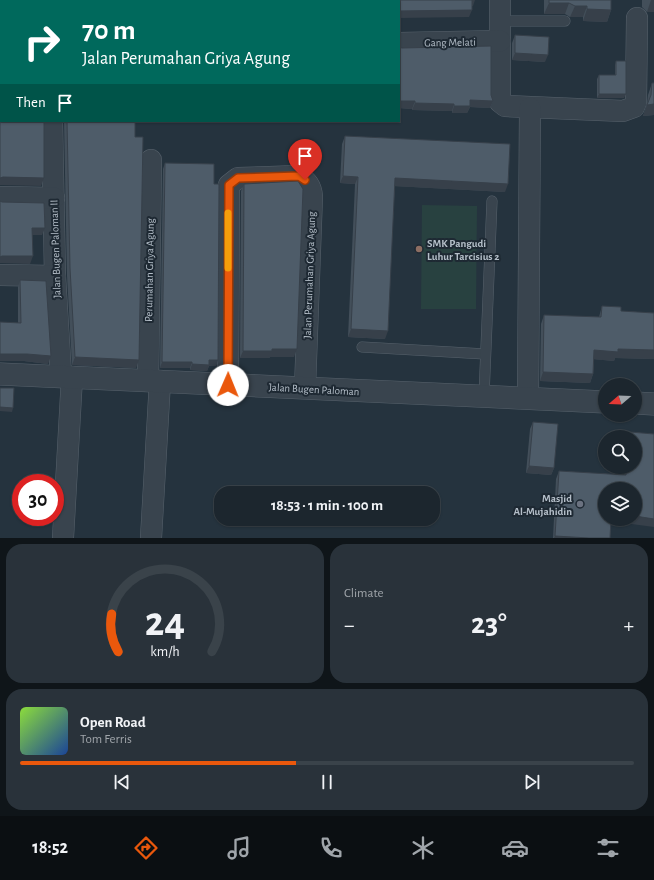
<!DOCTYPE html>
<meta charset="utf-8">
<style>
:root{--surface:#1c262e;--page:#29323a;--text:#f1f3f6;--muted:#a0a5aa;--line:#3a434a;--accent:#ea580c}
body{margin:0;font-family:"Alegreya Sans",sans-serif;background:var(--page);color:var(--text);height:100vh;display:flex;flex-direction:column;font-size:15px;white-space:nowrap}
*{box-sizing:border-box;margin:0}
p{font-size:13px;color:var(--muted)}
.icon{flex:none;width:22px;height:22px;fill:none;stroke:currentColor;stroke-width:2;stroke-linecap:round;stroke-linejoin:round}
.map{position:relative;height:538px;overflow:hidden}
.sheet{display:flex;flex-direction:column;gap:6px;padding:6px;background:#0f1519;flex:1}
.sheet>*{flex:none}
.banner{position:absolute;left:0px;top:0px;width:400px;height:122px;box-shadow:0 1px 3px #0004,0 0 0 1px var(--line);background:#00695c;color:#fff;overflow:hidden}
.needle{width:26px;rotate:251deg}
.tools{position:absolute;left:598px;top:378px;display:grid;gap:8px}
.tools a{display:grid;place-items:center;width:44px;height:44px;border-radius:50%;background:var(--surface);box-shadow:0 1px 3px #0004,0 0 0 1px var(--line);font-size:20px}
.speed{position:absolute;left:12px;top:474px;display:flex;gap:8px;font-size:20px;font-weight:700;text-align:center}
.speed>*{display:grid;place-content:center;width:52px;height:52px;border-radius:50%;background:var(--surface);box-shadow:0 1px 3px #0004,0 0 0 1px var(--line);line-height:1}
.speed .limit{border:6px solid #d22;background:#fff;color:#111}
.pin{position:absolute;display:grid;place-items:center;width:34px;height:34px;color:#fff;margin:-41px -17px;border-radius:50% 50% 50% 0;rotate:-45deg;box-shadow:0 0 4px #0007}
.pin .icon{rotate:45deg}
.me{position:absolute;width:44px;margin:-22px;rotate:1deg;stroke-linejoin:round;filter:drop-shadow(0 0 3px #0008)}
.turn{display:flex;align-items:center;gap:14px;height:84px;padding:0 16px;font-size:18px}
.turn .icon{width:52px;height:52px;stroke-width:2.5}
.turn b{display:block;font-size:28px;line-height:34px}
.then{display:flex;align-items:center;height:38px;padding:0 16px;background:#0003;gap:8px;font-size:15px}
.big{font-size:30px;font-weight:700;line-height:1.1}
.sheet .card{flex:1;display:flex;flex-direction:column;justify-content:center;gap:6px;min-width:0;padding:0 14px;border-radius:16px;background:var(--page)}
.sheet .dial{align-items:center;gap:0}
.dial svg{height:104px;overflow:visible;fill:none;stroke:var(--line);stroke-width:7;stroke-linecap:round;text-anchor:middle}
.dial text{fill:var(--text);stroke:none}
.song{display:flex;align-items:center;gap:12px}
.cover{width:48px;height:48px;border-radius:6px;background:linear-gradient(135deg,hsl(90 70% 55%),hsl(220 70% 35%))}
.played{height:4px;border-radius:2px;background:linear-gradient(90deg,var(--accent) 45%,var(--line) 45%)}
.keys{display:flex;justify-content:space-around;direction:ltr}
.heat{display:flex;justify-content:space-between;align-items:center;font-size:22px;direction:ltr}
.sheet .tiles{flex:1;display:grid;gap:6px;grid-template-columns:1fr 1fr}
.card:last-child{grid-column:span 2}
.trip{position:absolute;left:214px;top:486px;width:226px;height:40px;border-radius:16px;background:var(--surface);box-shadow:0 1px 3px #0004,0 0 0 1px var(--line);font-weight:700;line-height:40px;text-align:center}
.tabs{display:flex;height:64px;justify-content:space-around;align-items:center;background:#0b0f12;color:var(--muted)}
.tabs .icon{width:28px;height:28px}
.tabs .active{color:var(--accent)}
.tabs b{font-size:18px;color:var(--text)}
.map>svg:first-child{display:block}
.green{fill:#284140}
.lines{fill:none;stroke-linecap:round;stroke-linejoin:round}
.service-casing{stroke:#57626c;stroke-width:11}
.minor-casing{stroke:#57626c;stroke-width:22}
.tertiary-casing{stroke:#57626c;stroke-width:23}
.service{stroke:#39444e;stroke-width:10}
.minor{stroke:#39444e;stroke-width:21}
.tertiary{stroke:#39444e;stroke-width:22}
.wall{fill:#434f5a}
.shaded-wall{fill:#37404a}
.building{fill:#4e5c69;stroke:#37404a}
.route-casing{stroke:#983908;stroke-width:10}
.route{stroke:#ea580c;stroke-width:7}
.slow{stroke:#f59e0b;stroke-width:7}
.education-dot{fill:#8d6e63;stroke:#1e2933;stroke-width:1.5}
.worship-dot{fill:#6b7280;stroke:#1e2933;stroke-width:1.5}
.labels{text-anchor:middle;stroke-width:4;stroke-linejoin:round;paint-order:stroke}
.street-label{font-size:11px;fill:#b5bfc9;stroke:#1e2933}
.poi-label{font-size:11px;font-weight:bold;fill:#b5bfc9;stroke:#1e2933;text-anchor:start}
</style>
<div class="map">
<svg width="654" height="538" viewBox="0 0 654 538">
<rect width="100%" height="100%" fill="#25333e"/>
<!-- green -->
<polygon class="green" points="422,205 477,206 476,309 421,309"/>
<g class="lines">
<defs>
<g id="service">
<polyline points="500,21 565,21"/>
<polyline points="362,347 485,354"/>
<polyline points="484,396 492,201"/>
</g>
<g id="minor">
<polyline points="296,0 296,1"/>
<polyline points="500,0 500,102 505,106 623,111 634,107 636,102 637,18"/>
<polyline points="399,43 500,41"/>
<polyline points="0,118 1,118"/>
<polyline points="52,121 55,276 61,376"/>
<polyline points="0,197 54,198"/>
<polyline points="0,275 55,276"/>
<polyline points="148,381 151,160"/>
<path d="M 228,385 L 229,185 L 238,178 L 299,176 C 307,181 311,186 312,196 L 305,388"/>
<polyline points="528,398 530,108"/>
<polyline points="63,538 72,377"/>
<polyline points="151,538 160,381"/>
</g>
<g id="tertiary">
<polyline points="0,374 605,402"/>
<polyline points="635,403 654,404"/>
</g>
</defs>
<!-- service casing -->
<use href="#service" class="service-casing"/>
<!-- minor casing -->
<use href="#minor" class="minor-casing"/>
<!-- tertiary casing -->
<use href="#tertiary" class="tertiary-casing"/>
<!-- service -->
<use href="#service" class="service"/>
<!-- minor -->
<use href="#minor" class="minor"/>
<!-- tertiary -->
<use href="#tertiary" class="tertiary"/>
</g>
<!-- wall -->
<g class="wall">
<polygon points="544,0 611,0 611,10 607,22 583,21 583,17 570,17 565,14 544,14"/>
<polygon points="642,0 654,0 654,12 647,12 642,7"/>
<polygon points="515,35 545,62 512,60 512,43"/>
<polygon points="399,47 491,95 493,101 490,108 470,107 467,113 452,113 452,111 412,110 412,109 399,108"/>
<polygon points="616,61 624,98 597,98 597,79 599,75 615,75 615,65"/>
<polygon points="652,83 654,115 643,116 647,104 648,95"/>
<polygon points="64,121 97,121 136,368 72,365 67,276"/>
<polygon points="345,136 505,192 395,186 385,339 348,337 355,184 340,183 342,144"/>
<polygon points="165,163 218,360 216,366 209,366 207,371 190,370 190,368 160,368 163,169"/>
<polygon points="244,184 294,357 270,357 269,358 240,358 241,191"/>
<polygon points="20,280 48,364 24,361 0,361 0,322 18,323 18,287"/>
<polygon points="602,306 621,311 654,313 654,359 615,358 614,361 594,359 593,374 590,383 540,381 541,324 544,315 599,317"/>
<polygon points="533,422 554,468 551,475 526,473 530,429"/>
<polygon points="630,432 654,434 611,521 610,538 553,538 556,479 559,471 624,475 625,467 635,467 635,437 628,437"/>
</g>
<!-- shaded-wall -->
<g class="shaded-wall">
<polygon points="471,0 475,0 473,6 469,6"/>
<polygon points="651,0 654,0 654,12 647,12"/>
<polygon points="549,3 569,3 565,14 544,14"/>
<polygon points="575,6 587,6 583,17 570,17"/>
<polygon points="587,9 611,10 607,22 583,21"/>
<polygon points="472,10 469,17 399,18 399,11"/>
<polygon points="515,53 548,55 545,62 512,60"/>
<polygon points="599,94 626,94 624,98 597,98"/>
<rect x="0" y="99" width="1" height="7"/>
<polygon points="470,100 493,101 490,108 470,107 467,113 452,113 454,106"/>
<polygon points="399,101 415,101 412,109 399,108"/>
<polygon points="415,103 454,104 452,111 412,110"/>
<polygon points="654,104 654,115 643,116 647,105"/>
<polygon points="343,176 358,177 355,184 340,183"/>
<polygon points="3,177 44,178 41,186 0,185 0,178"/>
<polygon points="395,178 508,184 505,192 392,186"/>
<polygon points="32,228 45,228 42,235 30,235"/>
<polygon points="2,256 33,256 30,264 0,263 0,257"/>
<polygon points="351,329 388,331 385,339 348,337"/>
<polygon points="272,349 297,349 294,357 270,357 269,358 240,358 243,351"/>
<polygon points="618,349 654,350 654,359 615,358 614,361 591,359 594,350"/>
<polygon points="0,354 27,354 51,356 48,364 24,361 0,361"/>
<polygon points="75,357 139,360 136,368 72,365"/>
<polygon points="209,360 218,360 216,366 209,366 207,371 190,370 192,364"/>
<polygon points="162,362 192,362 190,368 160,368"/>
<polygon points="543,372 593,374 590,383 540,381"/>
<polygon points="0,407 13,408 12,412 0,411"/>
<polygon points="529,466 554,468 551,475 526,473"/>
<polygon points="635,516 654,519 654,527 609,521 610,519 635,519"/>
<polygon points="555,536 589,538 554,538"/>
</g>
<!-- building -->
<g class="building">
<polygon points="317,0 472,0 472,10 399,11 399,1 317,1"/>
<polygon points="549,0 611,0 611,10 587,9 587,6 575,6 569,3 549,3"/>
<polygon points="515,35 549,37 548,55 515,53"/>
<polygon points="491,46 491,95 493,101 470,100 470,106 454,106 454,104 415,103 415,101 399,101 399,47 402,48"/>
<polygon points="616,61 626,61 626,94 599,94 599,75 616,75"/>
<rect x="0" y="73" width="1" height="26"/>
<polygon points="652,83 654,83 654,104 647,105 651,95"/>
<polygon points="0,121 3,122 8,121 44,121 44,178 3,177 0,178"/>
<polygon points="67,121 97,121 97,122 135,122 135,137 143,137 139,360 75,357 70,268"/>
<polygon points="345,136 510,144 508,184 395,178 388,331 351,329 358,177 343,176"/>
<polygon points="165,163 214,164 214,184 219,184 218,360 209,360 209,365 192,364 192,362 162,362"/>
<polygon points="298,181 303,189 297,349 272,349 272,351 243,351 244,184"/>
<polygon points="0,201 2,202 44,203 45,228 32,228 33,256 2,256 0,257"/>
<polygon points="20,280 46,281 51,356 27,354 0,354 0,322 21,323"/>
<polygon points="602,306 621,307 621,311 654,313 654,350 618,349 618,352 594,350 593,374 543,372 544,315 601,317"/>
<polygon points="0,388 14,388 13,408 0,407"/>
<polygon points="533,422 558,424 554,468 529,466"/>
<polygon points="630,432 654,434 654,519 635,516 635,489 605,489 605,519 611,519 610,538 589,538 555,536 559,471 626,475 627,467 635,467 635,437 630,437"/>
</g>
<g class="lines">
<defs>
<polyline id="route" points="228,385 229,185 238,178 299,176 305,180"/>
</defs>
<!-- route casing -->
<use href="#route" class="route-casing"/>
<!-- route -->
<use href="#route" class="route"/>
<!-- slow -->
<polyline class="slow" points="228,213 228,268"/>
</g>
<!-- markers -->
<circle class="education-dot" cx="419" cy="249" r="4"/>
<circle class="worship-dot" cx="580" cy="504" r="4"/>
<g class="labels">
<!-- street labels -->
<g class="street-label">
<text transform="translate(450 42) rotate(-1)" y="4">Gang Melati</text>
<text transform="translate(55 249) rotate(-92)" y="4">Jalan Bugen Paloman II</text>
<text transform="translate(149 270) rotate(-89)" y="4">Perumahan Griya Agung</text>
<text transform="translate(309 275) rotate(-88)" y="4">Jalan Perumahan Griya Agung</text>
<text transform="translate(314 389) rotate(3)" y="4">Jalan Bugen Paloman</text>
</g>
<!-- poi labels -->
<g class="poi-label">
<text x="427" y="247">SMK Pangudi<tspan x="427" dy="13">Luhur Tarcisius 2</tspan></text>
<text x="572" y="502" text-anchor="end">Masjid<tspan x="572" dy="13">Al-Mujahidin</tspan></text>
</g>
</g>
</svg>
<div class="tools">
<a><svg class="needle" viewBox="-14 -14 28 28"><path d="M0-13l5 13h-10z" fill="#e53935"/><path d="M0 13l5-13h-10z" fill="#a0a5aa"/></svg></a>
<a><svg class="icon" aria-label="search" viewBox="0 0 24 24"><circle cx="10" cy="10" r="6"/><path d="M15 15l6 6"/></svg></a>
<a><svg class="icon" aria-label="layers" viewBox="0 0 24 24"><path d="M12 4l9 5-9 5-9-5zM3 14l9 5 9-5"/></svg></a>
</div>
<div class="speed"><div class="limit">30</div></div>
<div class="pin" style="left:305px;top:180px;background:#d93025"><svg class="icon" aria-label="arrive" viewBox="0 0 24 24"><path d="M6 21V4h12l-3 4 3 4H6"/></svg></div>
<svg class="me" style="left:228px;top:385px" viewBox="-20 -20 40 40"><circle r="19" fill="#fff"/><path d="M0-13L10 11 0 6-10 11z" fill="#ea580c"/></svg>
<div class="trip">18:53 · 1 min · 100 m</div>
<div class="banner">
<div class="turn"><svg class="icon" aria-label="right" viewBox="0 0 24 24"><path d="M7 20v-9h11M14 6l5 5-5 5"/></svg><div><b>70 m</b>Jalan Perumahan Griya Agung</div></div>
<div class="then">Then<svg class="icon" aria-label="arrive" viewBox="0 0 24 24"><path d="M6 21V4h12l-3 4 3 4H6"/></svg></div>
</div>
</div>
<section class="sheet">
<div class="tiles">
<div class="card dial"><svg viewBox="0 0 100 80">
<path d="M14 69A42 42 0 1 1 86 69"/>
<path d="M14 69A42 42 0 0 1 9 40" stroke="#ea580c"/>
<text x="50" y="56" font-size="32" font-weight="700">24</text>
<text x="50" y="72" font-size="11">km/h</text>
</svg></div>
<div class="card"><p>Climate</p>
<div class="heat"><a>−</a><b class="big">23°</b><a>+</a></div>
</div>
<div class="card">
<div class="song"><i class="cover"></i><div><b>Open Road</b><p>Tom Ferris</p></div></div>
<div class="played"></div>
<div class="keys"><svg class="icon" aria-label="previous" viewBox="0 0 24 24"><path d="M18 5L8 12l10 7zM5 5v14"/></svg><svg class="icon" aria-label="pause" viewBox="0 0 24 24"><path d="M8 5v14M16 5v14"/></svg><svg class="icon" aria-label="next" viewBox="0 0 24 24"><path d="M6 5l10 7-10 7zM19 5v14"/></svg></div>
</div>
</div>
</section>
<nav class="tabs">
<b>18:52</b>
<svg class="icon active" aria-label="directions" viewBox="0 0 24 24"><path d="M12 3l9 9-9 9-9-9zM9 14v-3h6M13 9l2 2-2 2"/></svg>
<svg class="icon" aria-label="music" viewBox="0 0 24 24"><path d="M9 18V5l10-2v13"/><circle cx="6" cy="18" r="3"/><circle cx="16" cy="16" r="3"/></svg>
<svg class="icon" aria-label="phone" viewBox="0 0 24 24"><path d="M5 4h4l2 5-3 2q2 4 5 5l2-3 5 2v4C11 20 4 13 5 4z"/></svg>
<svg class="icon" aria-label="climate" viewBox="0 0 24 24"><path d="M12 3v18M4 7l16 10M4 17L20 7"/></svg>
<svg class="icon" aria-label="car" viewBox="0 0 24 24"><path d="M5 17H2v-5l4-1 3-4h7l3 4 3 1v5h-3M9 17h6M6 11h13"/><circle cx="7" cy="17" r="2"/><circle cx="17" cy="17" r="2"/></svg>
<svg class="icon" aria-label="filters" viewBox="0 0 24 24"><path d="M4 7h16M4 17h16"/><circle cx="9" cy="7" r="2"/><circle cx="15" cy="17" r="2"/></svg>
</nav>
